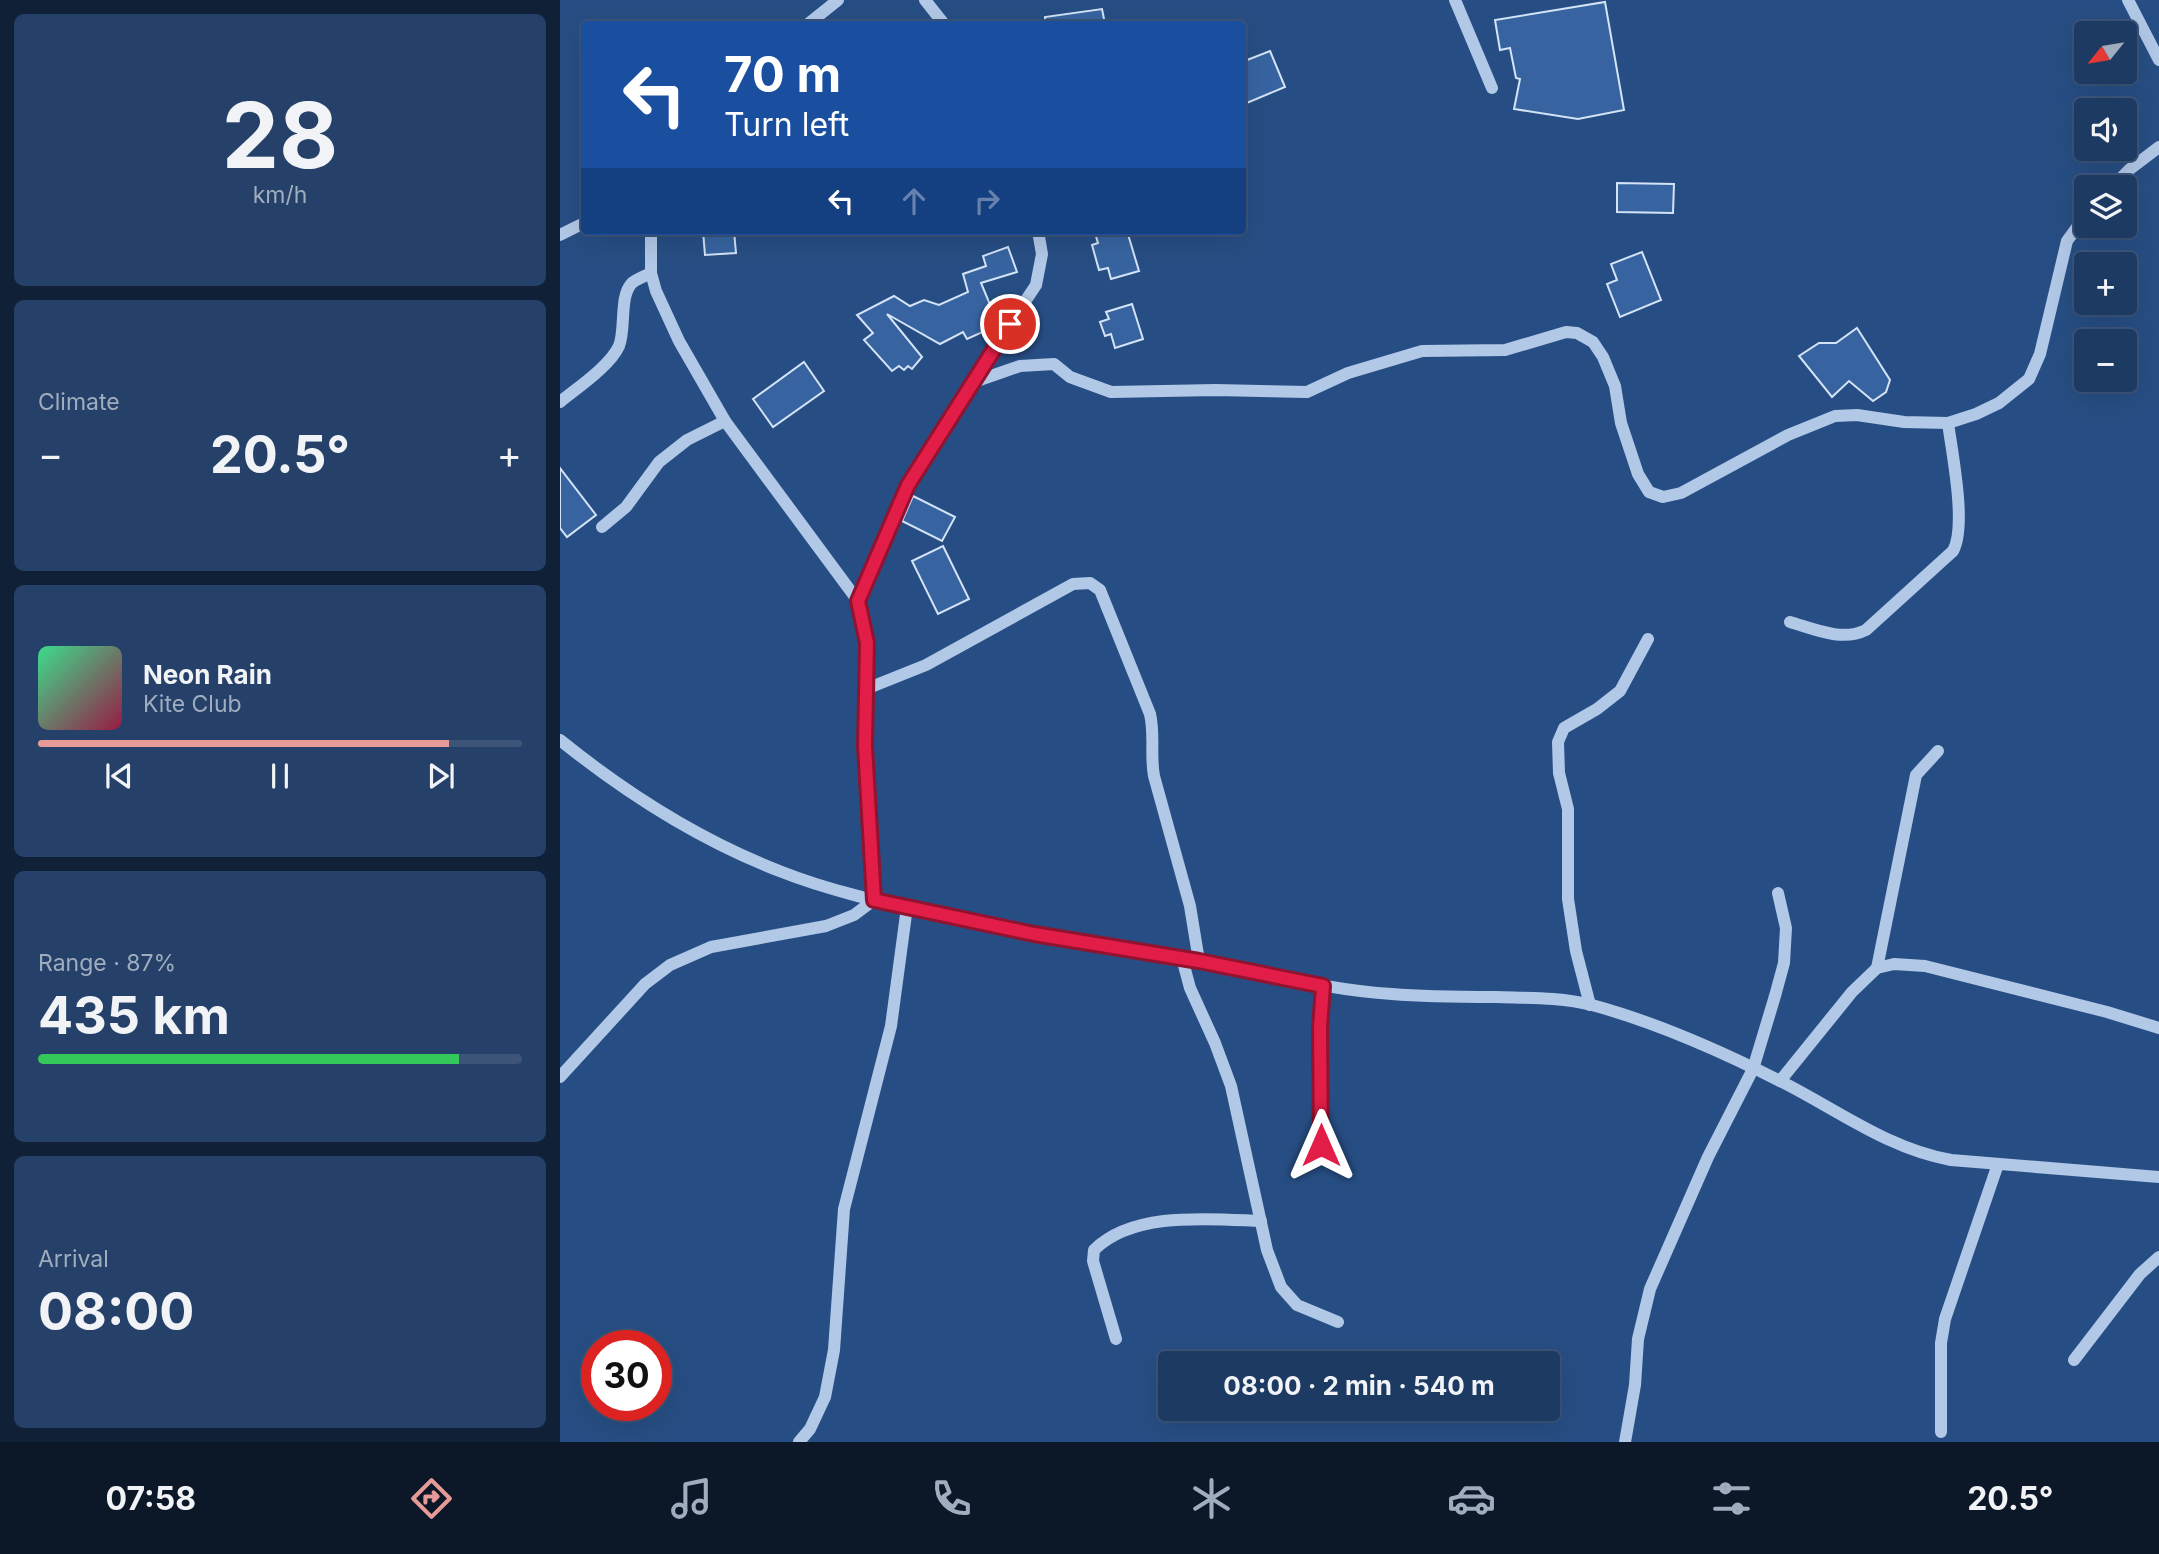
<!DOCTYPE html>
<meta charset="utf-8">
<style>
:root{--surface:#1d3a63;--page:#254169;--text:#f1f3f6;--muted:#a0adbe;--line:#3b5478;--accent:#e69b98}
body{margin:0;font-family:Inter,sans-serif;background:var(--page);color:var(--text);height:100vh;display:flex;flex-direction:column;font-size:26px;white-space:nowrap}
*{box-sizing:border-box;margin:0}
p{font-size:23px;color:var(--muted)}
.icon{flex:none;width:38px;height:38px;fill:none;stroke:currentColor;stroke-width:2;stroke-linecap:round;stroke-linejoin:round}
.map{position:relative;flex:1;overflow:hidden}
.sheet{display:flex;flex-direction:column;gap:14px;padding:14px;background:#102036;width:560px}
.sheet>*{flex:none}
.guide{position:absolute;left:21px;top:21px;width:665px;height:214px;border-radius:7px;box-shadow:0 7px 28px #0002,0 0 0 2px var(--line);background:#1a4fa0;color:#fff;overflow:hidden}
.needle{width:46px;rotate:240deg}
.buttons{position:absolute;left:1514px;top:21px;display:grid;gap:14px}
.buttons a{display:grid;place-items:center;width:63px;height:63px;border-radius:7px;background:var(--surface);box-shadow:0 7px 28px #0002,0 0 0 2px var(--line);font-size:35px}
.speed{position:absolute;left:21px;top:1330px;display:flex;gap:14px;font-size:35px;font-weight:700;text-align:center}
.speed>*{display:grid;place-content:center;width:91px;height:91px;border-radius:50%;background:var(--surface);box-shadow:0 7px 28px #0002,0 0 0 2px var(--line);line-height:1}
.speed .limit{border:10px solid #d22;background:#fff;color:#111}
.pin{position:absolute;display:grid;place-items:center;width:60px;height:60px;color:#fff;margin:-30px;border:4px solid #fff;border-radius:50%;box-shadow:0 2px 7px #0007}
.me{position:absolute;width:77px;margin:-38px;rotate:0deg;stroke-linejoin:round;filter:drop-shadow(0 0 5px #0008)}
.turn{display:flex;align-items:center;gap:24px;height:147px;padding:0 28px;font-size:32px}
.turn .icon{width:91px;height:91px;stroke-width:2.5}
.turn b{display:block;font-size:49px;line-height:60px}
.lanes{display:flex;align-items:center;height:66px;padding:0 28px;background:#0003;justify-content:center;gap:35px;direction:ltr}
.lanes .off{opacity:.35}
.big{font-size:52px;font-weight:700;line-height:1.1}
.sheet .card{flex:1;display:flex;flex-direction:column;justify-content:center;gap:10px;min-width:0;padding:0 24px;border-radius:10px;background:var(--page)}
.sheet .dial{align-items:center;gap:0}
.dial b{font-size:91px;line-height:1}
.song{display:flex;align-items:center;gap:21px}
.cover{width:84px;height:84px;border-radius:10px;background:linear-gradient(135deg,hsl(150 70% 55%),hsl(340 70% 35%))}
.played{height:7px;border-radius:4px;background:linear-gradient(90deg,var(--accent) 85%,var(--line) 85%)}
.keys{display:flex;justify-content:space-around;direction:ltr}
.heat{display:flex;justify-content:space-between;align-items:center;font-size:38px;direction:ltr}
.charge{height:10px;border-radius:5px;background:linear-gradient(90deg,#34c759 87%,var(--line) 0)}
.trip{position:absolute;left:598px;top:1351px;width:402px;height:70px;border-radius:7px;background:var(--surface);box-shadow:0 7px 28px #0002,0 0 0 2px var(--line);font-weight:700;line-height:70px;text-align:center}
.tabs{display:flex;height:112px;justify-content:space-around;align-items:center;background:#0c1728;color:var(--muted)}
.tabs .icon{width:49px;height:49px}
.tabs .active{color:var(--accent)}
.tabs b{font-size:32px;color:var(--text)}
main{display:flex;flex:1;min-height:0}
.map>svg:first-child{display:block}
.building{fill:#3764a1;stroke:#d4e3f6;stroke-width:2}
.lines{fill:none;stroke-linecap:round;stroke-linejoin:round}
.minor{stroke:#b1c8e7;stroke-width:12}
.route-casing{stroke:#92132f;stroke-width:18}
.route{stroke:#e11d48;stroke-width:12}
</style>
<main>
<section class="sheet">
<div class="card dial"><b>28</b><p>km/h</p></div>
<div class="card"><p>Climate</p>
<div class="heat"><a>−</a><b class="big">20.5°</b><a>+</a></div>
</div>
<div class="card">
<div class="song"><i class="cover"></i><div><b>Neon Rain</b><p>Kite Club</p></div></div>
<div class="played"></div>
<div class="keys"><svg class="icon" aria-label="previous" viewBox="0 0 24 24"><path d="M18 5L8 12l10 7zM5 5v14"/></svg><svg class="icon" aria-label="pause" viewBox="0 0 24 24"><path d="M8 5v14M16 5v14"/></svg><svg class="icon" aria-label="next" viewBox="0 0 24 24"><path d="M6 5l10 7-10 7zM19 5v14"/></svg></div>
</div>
<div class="card"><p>Range · 87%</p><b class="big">435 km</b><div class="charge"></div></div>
<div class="card"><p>Arrival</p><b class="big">08:00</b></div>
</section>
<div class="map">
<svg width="1599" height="1442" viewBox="0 0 1599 1442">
<rect width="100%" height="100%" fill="#274e84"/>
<!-- building -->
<g class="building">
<polygon points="1045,2 1064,110 1018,119 954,109 960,79 956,78 950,48 940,50 935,20"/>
<polygon points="542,9 545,24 485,24 485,17"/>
<polygon points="710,51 725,87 682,105 682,62"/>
<polygon points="1057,183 1114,184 1113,213 1057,212"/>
<polygon points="143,231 174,231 176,253 145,255"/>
<polygon points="543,231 567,231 579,271 551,279 548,268 539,270 532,245 538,243 535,233"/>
<polygon points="448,247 457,272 421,283 436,319 423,324 425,331 407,339 403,332 380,344 327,314 362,357 352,369 348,366 344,370 339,366 332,371 304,340 313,333 297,315 334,296 350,306 364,300 379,305 408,292 403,274 426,266 423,256"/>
<polygon points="1082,252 1101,300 1060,317 1047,284 1057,280 1051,264"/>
<polygon points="572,304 583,339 555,348 551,334 545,336 540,322 549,319 546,312"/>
<polygon points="1297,328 1330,380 1326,392 1313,401 1289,381 1272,397 1239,356 1259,343 1276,343"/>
<polygon points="244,362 264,391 213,427 193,399"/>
<polygon points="0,468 36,515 7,537 0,528"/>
<polygon points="353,496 395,517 382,541 342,521"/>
<polygon points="383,546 409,599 378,614 352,561"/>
</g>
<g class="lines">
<!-- minor -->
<g class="minor">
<polyline points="365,0 384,24"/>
<polyline points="895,0 932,88"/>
<polyline points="1568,0 1599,60"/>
<polyline points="248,24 278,0"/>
<polyline points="1552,187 1570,169 1599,147"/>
<polyline points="0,235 24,223"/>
<polyline points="411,383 460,366 494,364 510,377 551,392 656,390 747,392 788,373 862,351 945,350 1006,332 1017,333 1033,342 1043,357 1055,386 1061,423 1078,474 1089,492 1103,497 1121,493 1228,435 1275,416 1297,415 1344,422 1388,423 1416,414 1439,403 1469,379 1480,354 1507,241 1526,215"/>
<path d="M 0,402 C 17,388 50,366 59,346 C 66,329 59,296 72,283 C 77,279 85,276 91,273"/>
<polyline points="42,527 66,507 99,462 127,440 165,421"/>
<polyline points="298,601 348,485 411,383 476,285 482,254 478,231"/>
<path d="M 1230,622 C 1254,629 1282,642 1306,630 L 1393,551 C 1407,526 1392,453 1388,423"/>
<path d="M 306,689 L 366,665 L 513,584 L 530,583 L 540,590 L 590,714 C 595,735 590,755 594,776 L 630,906 L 639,961"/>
<path d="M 0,740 C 67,794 141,841 222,872 C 270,891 322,902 372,913 C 457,931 542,945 627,959 C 696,970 763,990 832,994 C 866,997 901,997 936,997 C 968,998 1001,997 1032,1005 C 1095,1022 1165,1053 1224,1083 C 1279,1111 1329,1149 1391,1160 L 1599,1177"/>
<polyline points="622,958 630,988 655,1043 671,1086 707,1250 721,1287 737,1305 778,1322"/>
<polyline points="1317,968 1356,775 1378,751"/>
<polyline points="1030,1005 1016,951 1008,899 1008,809 999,773 998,742 1004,728 1037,709 1060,691 1088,639"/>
<polyline points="0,1077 85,984 110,965 151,947 266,926 294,915 314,900 305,746 307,643 298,601 165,421 119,341 96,291 91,273 91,231"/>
<polyline points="1220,1081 1292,992 1317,968 1334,964 1365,966 1547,1012 1599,1028"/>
<polyline points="760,1145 760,1028 763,986"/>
<path d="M 556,1339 L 533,1261 L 534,1250 C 573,1211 649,1219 701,1221"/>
<polyline points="1514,1360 1580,1274 1599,1257"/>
<polyline points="1381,1432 1381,1343 1385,1319 1438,1164"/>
<polyline points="239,1442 250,1429 265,1397 274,1350 284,1209 331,1026 347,907"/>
<polyline points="1065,1442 1075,1385 1078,1339 1090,1289 1148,1157 1193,1069 1215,996 1224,963 1226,928 1218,893"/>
</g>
</g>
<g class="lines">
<defs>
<polyline id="route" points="450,324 348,485 298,601 307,643 305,746 314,900 474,934 639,961 763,986 760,1028 761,1145"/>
</defs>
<!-- route casing -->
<use href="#route" class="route-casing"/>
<!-- route -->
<use href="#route" class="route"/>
</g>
</svg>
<div class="buttons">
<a><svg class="needle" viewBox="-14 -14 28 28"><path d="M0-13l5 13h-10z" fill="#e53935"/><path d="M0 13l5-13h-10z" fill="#a0adbe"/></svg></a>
<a><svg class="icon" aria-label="sound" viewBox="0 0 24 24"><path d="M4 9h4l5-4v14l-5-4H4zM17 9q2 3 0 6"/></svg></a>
<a><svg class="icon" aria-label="layers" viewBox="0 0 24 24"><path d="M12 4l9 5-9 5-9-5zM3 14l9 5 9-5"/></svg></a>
<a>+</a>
<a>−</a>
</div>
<div class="speed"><div class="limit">30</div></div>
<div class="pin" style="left:450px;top:324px;background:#d93025"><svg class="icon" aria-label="arrive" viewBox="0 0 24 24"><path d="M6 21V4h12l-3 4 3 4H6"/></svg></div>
<svg class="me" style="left:761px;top:1145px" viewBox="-20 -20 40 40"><path d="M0-17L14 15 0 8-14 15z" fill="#e11d48" stroke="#fff" stroke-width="4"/></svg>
<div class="trip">08:00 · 2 min · 540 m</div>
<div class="guide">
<div class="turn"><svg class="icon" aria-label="left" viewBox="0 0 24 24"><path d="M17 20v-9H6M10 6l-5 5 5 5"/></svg><div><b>70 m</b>Turn left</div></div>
<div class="lanes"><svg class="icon" aria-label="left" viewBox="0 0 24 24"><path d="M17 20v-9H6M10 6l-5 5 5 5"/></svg><svg class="icon off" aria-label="ahead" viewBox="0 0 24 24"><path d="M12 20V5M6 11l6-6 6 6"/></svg><svg class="icon off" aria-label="right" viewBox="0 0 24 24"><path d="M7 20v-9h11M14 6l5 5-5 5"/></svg></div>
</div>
</div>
</main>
<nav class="tabs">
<b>07:58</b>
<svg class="icon active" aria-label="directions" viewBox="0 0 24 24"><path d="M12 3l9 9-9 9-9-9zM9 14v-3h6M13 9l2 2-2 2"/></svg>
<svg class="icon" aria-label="music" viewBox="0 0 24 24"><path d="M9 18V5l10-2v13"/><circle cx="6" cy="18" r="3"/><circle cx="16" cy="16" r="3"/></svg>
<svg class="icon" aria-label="phone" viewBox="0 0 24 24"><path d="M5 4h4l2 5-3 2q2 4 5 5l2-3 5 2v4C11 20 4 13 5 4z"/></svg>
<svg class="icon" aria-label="climate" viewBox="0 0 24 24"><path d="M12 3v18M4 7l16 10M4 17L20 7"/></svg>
<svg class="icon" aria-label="car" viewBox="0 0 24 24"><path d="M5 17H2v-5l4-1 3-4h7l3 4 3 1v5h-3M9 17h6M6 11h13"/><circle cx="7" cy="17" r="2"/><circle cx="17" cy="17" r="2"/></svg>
<svg class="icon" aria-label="filters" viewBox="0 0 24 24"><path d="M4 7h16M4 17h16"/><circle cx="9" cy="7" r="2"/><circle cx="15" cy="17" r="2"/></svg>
<b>20.5°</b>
</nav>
